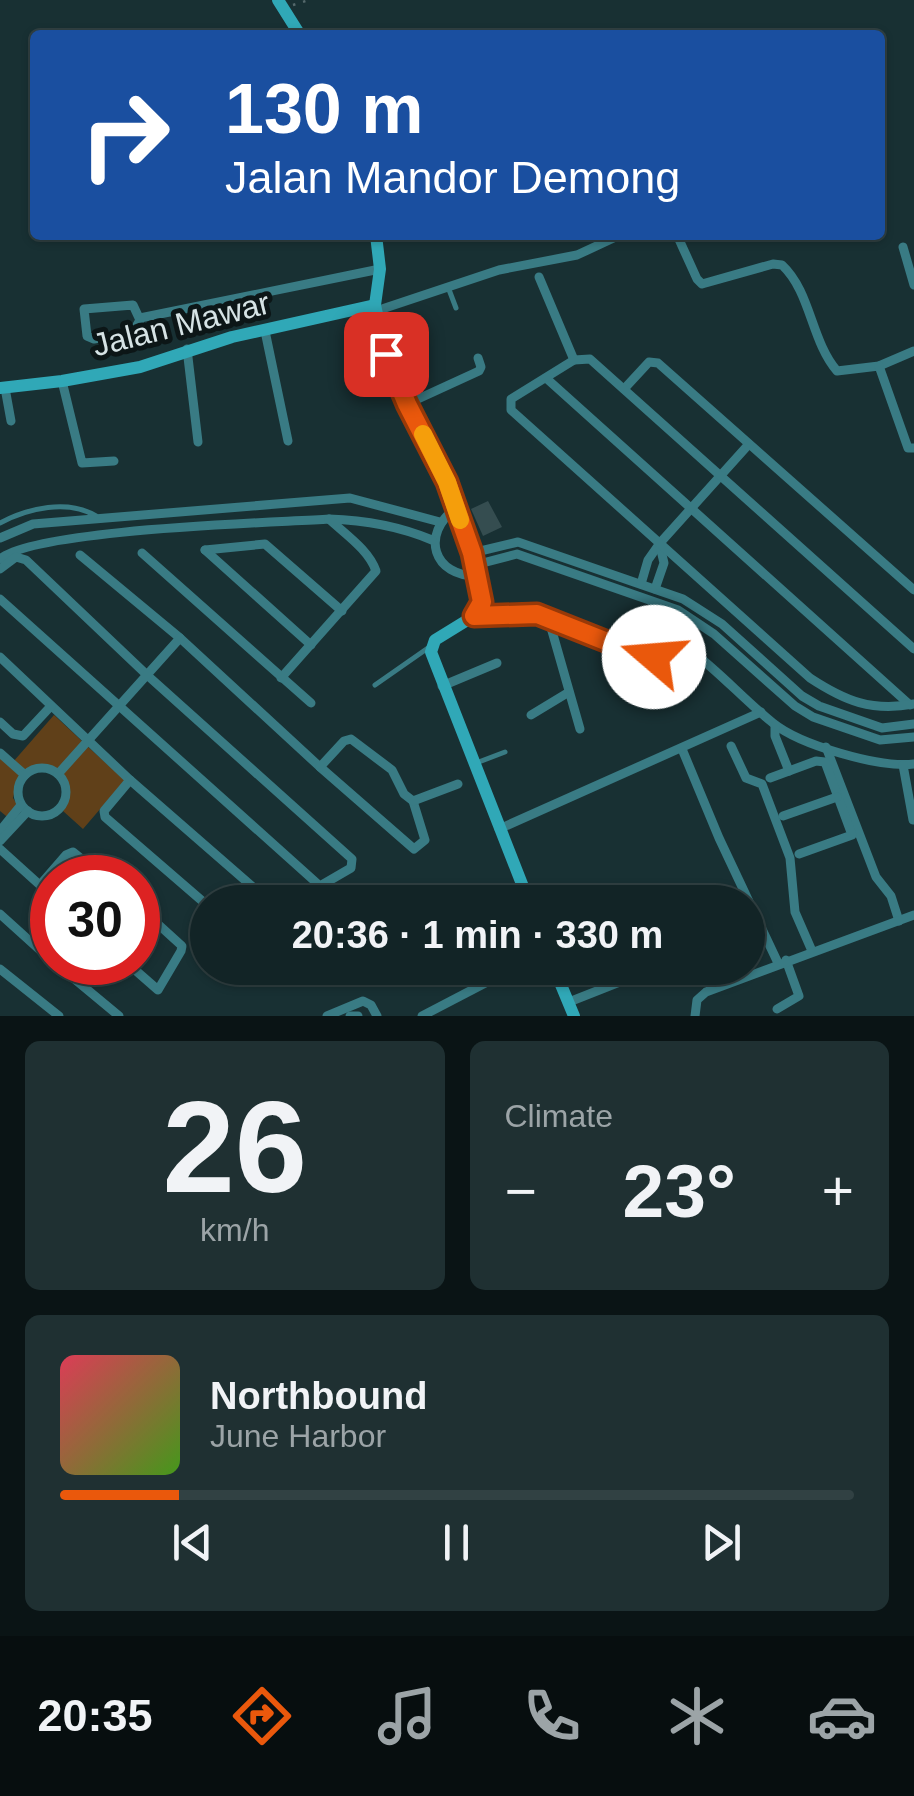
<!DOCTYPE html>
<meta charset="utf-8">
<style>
:root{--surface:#122426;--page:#1f3032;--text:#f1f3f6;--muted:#9ca4a7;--line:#314143;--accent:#ea580c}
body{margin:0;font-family:Helvetica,sans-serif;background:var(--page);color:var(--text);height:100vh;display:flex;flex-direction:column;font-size:38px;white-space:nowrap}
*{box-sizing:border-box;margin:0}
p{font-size:32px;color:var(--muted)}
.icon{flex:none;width:55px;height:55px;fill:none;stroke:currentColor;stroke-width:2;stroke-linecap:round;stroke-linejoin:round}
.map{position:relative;height:1016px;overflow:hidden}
.drawer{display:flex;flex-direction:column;gap:25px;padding:25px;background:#0a1415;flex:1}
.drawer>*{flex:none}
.banner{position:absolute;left:30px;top:30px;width:855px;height:210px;border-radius:10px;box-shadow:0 2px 8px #0004,0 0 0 2px var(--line);background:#1a4fa0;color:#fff;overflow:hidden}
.speed{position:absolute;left:30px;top:855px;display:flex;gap:20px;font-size:50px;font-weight:700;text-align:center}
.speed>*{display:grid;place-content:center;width:130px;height:130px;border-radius:50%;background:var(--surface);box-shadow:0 2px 8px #0004,0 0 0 2px var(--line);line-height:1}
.speed .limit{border:15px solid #d22;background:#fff;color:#111}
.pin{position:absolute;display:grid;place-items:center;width:85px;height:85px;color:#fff;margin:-42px;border-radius:20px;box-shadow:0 5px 15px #0006}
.me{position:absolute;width:110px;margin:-55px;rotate:288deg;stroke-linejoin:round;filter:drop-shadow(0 0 8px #0008)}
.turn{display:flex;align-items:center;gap:35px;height:210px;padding:0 30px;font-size:45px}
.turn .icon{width:130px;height:130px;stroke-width:2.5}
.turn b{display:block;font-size:70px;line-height:85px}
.big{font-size:75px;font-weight:700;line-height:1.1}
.drawer .tile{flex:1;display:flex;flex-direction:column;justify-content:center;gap:15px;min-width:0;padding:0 35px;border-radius:15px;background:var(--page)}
.drawer .dial{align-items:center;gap:0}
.dial b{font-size:130px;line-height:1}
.song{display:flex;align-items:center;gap:30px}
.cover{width:120px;height:120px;border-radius:15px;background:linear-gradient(135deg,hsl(350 70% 55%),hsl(100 70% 35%))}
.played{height:10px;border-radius:5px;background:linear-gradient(90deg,var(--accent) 15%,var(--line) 15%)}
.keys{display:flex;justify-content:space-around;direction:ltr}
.heat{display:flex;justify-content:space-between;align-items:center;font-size:55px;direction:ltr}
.drawer .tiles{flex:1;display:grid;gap:25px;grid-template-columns:1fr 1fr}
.tile:last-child{grid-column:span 2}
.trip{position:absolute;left:190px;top:885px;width:575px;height:100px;border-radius:50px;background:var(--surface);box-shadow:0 2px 8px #0004,0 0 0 2px var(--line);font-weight:700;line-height:100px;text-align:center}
.tab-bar{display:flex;height:160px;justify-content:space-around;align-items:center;background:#070e0f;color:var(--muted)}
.tab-bar .icon{width:70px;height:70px}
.tab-bar .current{color:var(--accent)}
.tab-bar b{font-size:45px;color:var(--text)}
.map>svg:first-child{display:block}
.green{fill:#604019}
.building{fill:#354d50}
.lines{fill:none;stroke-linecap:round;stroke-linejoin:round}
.path{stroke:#55696c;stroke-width:2.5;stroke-dasharray:2.5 8;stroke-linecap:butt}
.lane{stroke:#397b84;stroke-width:5}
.street{stroke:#397b84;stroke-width:9}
.secondary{stroke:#30a8b7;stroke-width:12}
.route-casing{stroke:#983908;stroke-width:25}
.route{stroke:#ea580c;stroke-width:18}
.slow{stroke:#f59e0b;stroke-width:18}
.labels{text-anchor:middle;stroke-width:10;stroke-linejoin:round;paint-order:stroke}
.street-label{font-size:32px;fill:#d6e3e5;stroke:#0c1617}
</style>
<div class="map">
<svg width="914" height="1016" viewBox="0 0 914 1016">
<rect width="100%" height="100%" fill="#183033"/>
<!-- green -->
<g class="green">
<polygon points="54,715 83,742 58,770 40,765 25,772 13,762"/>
<polygon points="87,746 125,780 83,829 63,811 68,795 62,775"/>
<polygon points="0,758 19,775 13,798 20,809 11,820 0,811"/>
</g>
<!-- building -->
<polygon class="building" points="488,501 502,527 483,536 471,509"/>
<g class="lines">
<!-- path -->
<polyline class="path" points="293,5 309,0"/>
<!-- lane -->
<g class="lane">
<polyline points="448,287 456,308"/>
<path d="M 0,523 C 28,508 68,499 96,516"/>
<polyline points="375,685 428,648"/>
<polyline points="476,763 505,752"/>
</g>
<!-- street -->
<g class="street">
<path d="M 677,235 L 697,279 L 702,284 L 773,264 L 782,265 C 811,292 811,341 837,371 L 879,366 L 914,351"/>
<polyline points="903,247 914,285"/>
<polyline points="539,277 574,360"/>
<polygon points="133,305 140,320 133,332 94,339 87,336 84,309"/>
<polyline points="376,311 499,270 577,255 620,235"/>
<polyline points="140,318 380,269"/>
<polyline points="265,331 288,441"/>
<polyline points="187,349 198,442"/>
<polyline points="879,366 908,448 914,448"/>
<polyline points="546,378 910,705"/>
<polyline points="62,381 82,463 114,461"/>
<polyline points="5,388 11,421"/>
<polyline points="624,389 649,362 658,363 914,590"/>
<polyline points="407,404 479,371 481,367 478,358"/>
<path d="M 456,508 C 420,534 433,577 478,576"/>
<polyline points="0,538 33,524 350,498 440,522"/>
<polyline points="205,550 265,544 342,611"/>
<polyline points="205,550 311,645"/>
<polyline points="142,553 311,703"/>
<polyline points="472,553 518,542 683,599 722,624 802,696 819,706 882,728 914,724"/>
<polyline points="80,555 180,638 320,767 414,849 425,840 413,801"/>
<path d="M 0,559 C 36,529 270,523 329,519 C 363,520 401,527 432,540"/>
<polyline points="475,565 517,554 678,610 714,634 795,706 813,717 880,740 914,737"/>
<polyline points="0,569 16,557 26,560 147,675 352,859 351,868 320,886 0,599"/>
<polyline points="641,584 648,560 660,543 749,444"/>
<polyline points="655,589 664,563 660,546"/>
<path d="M 474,616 L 537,614 L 643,656 L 690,650 C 720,672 744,700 773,723 C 800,745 879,768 914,764"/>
<polyline points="548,617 580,729"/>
<path d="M 914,649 L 590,359 L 574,360 L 511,399 L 511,410 L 810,678 C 845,701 872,712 914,704"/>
<polyline points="0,657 130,780 270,902"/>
<path d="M 281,678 L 376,571 C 369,550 345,534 329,519"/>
<polyline points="442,686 497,663"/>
<polyline points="531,715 569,692"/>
<polyline points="0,722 13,734 23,736 51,706"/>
<polyline points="775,726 775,736 789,771"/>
<polyline points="731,746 746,778 762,784 790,858 795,912 812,951"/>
<polyline points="826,747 876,877 891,896 899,921"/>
<polyline points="682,749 719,838 778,963"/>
<polyline points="0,753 25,775"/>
<polyline points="903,765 913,820"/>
<polyline points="320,767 344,741 351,739 392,770 404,794 413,801 458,784"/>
<circle cx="42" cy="792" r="24"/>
<polyline points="58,774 180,638"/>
<polyline points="770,778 816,761 825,762 852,835 799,854"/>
<polyline points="130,780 104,811 105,817 208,906"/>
<polyline points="783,816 837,797"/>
<polyline points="499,829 761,712"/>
<polyline points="0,831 21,805"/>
<polyline points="0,841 28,811"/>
<polyline points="0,849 52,896"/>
<polyline points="40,885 66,855 73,852 105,878"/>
<polyline points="0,914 52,961"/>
<polyline points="54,962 119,1016"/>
<polyline points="126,962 158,990 181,951 182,946 138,906"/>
<polyline points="255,968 259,975"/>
<polyline points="0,969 59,1016"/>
<polyline points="569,1002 655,968"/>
<polyline points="777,1009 799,996 786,960"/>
<polyline points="327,1016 363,1001 371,1005 377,1016"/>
<polyline points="350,1016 358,1016"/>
<polyline points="422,1016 514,968"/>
<polyline points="695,1016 697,1000 706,992 914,915"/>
</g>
<!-- secondary -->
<g class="secondary">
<polyline points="278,0 300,35"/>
<polyline points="376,235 380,269 375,305 386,354 407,404 447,482 472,553 482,602 474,616 435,640 431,652 529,902"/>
<polyline points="0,388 62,381 140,367 232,337 375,305"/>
<polyline points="554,968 574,1016"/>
</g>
</g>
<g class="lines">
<defs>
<polyline id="route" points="386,354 407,404 447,482 472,553 482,602 474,616 537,614 643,656 654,657"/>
</defs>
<!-- route casing -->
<use href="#route" class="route-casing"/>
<!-- route -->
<use href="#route" class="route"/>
<!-- slow -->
<polyline class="slow" points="423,434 447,482 460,520"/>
</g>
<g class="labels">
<!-- street labels -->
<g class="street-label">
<text transform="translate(181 324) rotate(-14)" y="11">Jalan Mawar</text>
</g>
</g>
</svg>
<div class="speed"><div class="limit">30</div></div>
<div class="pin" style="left:386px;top:354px;background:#d93025"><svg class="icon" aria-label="arrive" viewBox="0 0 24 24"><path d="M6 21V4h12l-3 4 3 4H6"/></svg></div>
<svg class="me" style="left:654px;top:657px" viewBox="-20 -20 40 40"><circle r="19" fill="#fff"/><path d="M0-13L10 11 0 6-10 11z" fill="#ea580c"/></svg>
<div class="trip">20:36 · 1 min · 330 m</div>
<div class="banner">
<div class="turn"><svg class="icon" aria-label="right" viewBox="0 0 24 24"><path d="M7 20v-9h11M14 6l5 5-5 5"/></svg><div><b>130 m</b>Jalan Mandor Demong</div></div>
</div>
</div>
<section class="drawer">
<div class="tiles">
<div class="tile dial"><b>26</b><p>km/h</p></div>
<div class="tile"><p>Climate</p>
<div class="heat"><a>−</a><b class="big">23°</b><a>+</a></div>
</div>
<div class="tile">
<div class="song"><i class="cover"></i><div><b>Northbound</b><p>June Harbor</p></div></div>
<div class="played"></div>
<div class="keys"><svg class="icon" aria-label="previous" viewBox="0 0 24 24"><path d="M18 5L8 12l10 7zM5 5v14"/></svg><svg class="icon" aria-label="pause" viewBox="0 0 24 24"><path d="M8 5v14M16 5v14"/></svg><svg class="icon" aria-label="next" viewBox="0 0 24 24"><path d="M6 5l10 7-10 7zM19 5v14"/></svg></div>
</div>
</div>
</section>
<nav class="tab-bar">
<b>20:35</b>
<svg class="icon current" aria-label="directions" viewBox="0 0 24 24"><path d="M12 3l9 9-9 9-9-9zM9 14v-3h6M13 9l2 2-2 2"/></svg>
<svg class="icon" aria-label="music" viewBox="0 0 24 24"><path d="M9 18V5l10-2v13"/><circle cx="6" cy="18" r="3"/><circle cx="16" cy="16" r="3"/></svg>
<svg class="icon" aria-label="phone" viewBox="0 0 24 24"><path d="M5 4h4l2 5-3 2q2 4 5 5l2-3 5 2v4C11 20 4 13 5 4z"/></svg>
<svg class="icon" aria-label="climate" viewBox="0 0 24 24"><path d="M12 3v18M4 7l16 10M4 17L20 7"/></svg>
<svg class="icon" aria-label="car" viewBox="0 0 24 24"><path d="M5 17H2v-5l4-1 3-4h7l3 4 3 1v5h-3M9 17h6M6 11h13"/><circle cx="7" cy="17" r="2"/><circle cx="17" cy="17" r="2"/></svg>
</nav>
